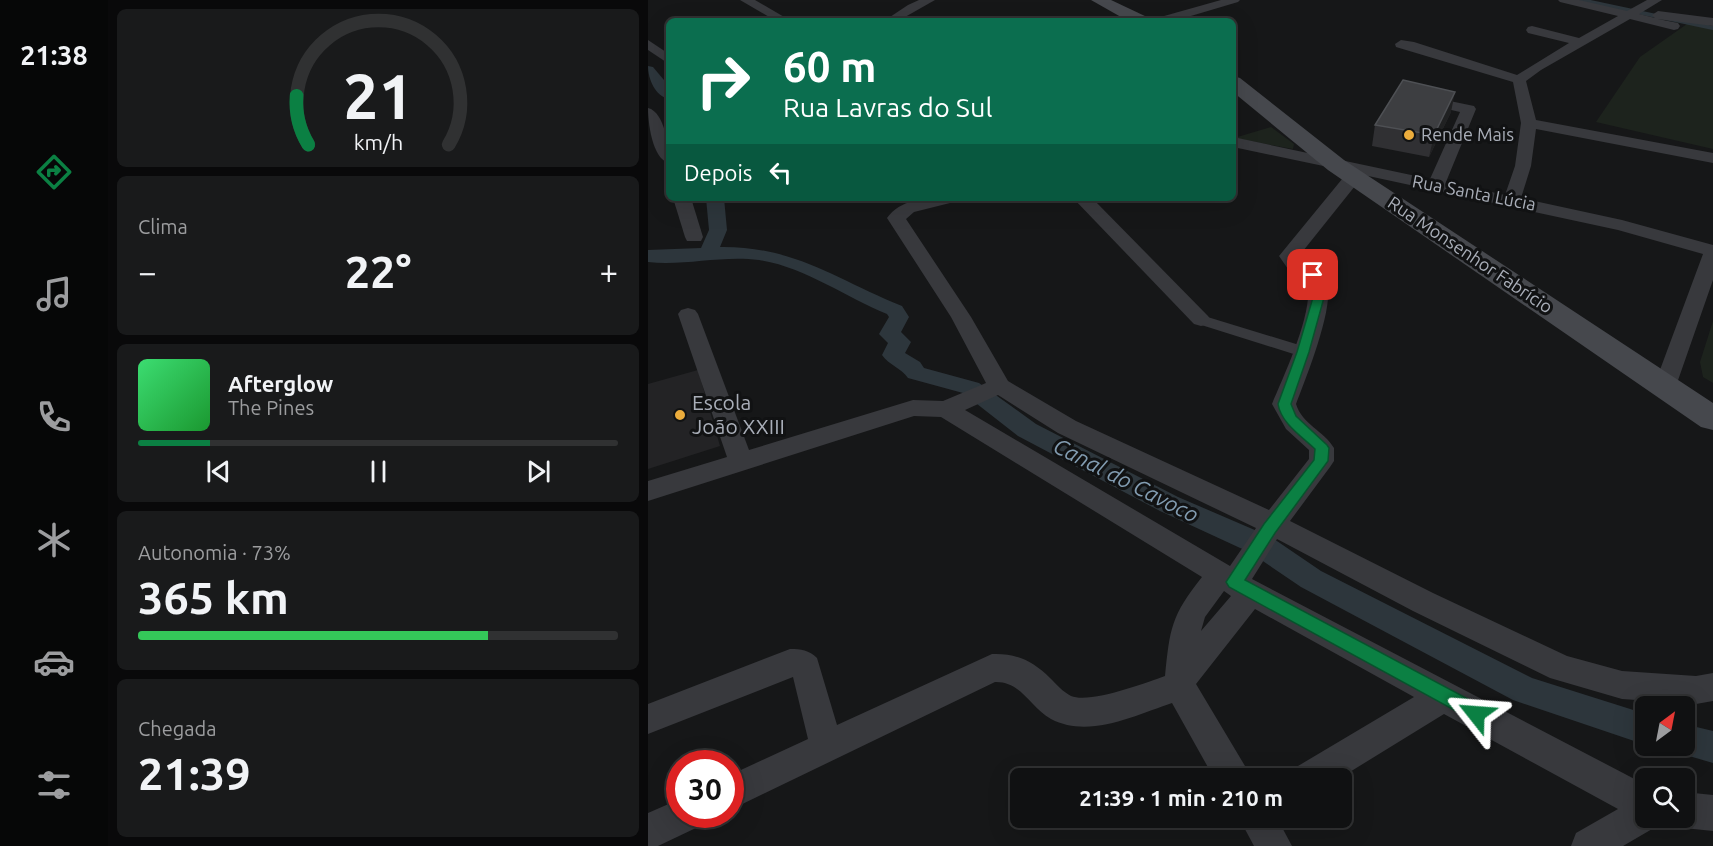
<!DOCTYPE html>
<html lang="pt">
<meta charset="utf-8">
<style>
:root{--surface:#101112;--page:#191a1b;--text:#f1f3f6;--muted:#9c9d9f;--line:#303132;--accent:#0b8043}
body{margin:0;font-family:Ubuntu,sans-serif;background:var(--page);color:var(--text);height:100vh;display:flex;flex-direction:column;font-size:22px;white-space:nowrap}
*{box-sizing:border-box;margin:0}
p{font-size:20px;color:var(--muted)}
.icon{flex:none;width:33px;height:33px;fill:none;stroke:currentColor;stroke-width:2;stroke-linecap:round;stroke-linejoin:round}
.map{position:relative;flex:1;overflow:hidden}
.side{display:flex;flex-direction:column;gap:9px;padding:9px;background:#09090a;width:540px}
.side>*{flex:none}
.guide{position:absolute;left:18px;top:18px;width:570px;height:183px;border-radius:9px;box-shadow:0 6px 24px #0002,0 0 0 2px var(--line);background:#0b6e4f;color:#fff;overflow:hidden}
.needle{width:39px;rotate:32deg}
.controls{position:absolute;left:987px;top:696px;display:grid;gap:12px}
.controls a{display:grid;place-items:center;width:60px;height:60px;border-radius:9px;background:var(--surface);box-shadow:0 6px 24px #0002,0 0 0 2px var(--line);font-size:30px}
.speed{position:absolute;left:18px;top:750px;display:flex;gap:12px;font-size:30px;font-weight:700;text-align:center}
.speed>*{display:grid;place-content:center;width:78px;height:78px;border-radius:50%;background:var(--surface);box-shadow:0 6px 24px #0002,0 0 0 2px var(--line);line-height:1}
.speed .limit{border:9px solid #d22;background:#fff;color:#111}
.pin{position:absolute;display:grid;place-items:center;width:51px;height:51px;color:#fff;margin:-26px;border-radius:12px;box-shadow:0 3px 9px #0006}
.me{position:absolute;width:66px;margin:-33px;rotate:298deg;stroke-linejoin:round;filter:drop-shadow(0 0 4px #0008)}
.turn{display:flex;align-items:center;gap:21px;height:126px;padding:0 18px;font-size:27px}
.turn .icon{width:78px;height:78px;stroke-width:2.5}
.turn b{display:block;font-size:42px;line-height:51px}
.then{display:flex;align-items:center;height:57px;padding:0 18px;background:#0003;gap:12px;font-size:22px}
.big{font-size:45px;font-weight:600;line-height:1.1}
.side .card{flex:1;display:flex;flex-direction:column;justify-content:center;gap:9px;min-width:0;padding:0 21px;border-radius:9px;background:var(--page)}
.side .dial{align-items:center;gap:0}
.dial svg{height:156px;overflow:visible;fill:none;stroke:var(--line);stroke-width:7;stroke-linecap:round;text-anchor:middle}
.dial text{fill:var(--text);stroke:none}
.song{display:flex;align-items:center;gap:18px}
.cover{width:72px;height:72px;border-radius:9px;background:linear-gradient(135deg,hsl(140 70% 55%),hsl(130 70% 35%))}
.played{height:6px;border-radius:3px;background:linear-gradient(90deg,var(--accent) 15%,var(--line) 15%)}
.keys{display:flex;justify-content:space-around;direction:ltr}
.heat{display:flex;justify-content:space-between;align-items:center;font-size:33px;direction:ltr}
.charge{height:9px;border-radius:4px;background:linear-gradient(90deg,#34c759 73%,var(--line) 0)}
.trip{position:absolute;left:362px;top:768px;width:342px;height:60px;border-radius:9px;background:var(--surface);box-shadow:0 6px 24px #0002,0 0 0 2px var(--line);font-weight:600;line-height:60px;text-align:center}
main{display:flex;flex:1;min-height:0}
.tabs{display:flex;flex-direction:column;width:108px;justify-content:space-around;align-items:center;background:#060707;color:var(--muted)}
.tabs .icon{width:42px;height:42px}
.tabs .current{color:var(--accent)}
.tabs b{font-size:27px;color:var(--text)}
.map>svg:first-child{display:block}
.built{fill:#232325}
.green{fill:#1d231d}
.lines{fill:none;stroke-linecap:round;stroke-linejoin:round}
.stream{stroke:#2d363c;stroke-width:4}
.canal{fill:#2d363c;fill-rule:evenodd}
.pedestrian{fill:#38393d;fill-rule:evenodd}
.minor{fill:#38393d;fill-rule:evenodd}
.secondary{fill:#46484d;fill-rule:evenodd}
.wall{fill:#303033}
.shaded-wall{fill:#202122}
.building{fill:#3d3e41;stroke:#4e5054;stroke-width:1.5}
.route{fill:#0b8043;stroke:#07532c;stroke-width:1.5}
.poi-dot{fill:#ebac3c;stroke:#111213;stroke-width:2}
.labels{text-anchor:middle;stroke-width:6;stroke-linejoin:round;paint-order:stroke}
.far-poi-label{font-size:18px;fill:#a9aeb8;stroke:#111213;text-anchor:start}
.far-street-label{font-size:18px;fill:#a9aeb8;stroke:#111213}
.poi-label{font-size:21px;fill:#a9aeb8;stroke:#111213;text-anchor:start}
.water-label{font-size:22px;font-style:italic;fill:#829cb1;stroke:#111213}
</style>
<main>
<nav class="tabs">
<b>21:38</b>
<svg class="icon current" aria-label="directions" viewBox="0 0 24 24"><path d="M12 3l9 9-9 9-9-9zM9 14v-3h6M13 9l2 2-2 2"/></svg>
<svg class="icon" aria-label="music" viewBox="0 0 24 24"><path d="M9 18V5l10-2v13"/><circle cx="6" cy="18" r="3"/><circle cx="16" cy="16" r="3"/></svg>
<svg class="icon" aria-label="phone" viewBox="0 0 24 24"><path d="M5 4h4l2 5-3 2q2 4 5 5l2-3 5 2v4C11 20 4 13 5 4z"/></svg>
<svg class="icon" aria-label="climate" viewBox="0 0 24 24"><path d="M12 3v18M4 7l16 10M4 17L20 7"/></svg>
<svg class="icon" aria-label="car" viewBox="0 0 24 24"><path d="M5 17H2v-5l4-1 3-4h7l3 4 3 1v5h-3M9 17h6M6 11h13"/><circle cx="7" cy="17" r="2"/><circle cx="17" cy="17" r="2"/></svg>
<svg class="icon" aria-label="filters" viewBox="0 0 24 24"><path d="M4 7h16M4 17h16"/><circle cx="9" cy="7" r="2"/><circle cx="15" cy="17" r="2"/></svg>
</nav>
<section class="side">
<div class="card dial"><svg viewBox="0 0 100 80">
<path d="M14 69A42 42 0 1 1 86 69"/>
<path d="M14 69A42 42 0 0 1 8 44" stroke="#0b8043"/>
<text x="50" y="56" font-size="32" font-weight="700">21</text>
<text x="50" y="72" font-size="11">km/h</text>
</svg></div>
<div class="card"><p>Clima</p>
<div class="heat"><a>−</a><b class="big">22°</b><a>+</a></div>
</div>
<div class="card">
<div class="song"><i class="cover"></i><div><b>Afterglow</b><p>The Pines</p></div></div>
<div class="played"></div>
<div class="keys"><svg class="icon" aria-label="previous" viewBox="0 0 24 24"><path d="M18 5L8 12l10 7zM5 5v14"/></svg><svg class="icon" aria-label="pause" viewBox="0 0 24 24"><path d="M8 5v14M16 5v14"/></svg><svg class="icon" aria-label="next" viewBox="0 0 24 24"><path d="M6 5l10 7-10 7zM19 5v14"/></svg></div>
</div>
<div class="card"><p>Autonomia · 73%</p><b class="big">365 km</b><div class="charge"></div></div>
<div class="card"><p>Chegada</p><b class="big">21:39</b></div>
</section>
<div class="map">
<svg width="1065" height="846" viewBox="0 0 1065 846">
<rect width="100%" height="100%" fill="#161718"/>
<!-- built -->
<polygon class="built" points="50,370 72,446 0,469 0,384"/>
<!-- green -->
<g class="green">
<polygon points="998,14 1065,27 1065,149 948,122 992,57 1039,24"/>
<polygon points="623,127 646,144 645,149 586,138"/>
<polygon points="1065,321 1065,383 1055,377 1052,362"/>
</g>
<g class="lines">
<!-- stream -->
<polyline class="stream" points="933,0 1065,28"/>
<!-- canal -->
<g class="canal">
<path d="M 0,66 L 5,67 L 21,86 L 21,99 C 7,96 0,79 0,66 Z"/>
<path d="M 58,198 L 76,198 L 79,230 L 72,247 C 147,246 189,280 254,306 L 261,317 L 253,332 L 263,342 L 257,353 L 272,362 L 276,368 L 331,383 L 388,424 L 530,497 L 623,537 L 673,571 L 884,678 L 998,714 L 998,745 L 865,700 L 653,587 L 603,553 L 512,511 L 370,436 L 315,393 L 260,378 C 253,368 241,365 234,355 L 240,343 L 231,334 L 241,317 L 239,314 C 197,297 157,267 111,260 C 74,255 37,266 0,262 L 0,250 L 53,248 L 61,230 Z"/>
<polygon points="1036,724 1065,731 1065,763 1024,751 1022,746 1036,746"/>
</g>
<!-- pedestrian -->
<polygon class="pedestrian" points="553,315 661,348 663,352 655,357 547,323 545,320 547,317"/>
<!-- minor -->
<g class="minor">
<polygon points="92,0 107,0 143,21 128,21"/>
<polygon points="271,0 287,0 250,21 236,21 260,5"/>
<polygon points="573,0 592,0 590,2 526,21 507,21 509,18"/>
<path d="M 910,0 L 931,0 L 979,11 L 999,0 L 1014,0 L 991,14 L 1007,18 L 1004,15 L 1010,11 L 1065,18 L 1065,26 L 1010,19 L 1030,23 L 1032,26 L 1030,29 L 1026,30 L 982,19 L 893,70 L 878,81 L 888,120 L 1065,153 L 1065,163 L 888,129 L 883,166 L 873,198 L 974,220 L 1065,245 L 1065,280 L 1028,386 L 1025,391 L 1017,393 L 1009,391 L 1006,386 L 1055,254 L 970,230 L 711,174 L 713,177 L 711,181 L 651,256 C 658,266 672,268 678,280 C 689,302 657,380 648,404 C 654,424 676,431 686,448 L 686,461 L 682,467 L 642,521 L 785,593 L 919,656 L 974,671 L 1048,676 L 1065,673 L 1065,701 L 1048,704 L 974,699 L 902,678 L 765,611 L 629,539 L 604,579 L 998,785 L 998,818 L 1013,818 L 1011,825 L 975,846 L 923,846 L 928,833 L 970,809 L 796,714 L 692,778 L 645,778 L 650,766 L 766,697 L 607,609 L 548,684 L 597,766 L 602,778 L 566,778 L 524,703 C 488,715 441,739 403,719 C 382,707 373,681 347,682 L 82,810 L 82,775 L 160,739 L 145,677 L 0,734 L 0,704 L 142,649 C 153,649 161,650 169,658 L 189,725 L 344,654 C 368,653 385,661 402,678 C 408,684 415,692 423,696 C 442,704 497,683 517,676 C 522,628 523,616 554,577 L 293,417 L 266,416 L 0,501 L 0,481 L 79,457 L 30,314 L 33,310 L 40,308 L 47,310 L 50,314 L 101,450 L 265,400 L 295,401 L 338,383 L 303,317 L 239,218 C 255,196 284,198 309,198 L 306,202 L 266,212 L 258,219 L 323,317 L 360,381 L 428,421 L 621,510 L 661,459 L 661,450 L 638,429 L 624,404 C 636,375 667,310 659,281 L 640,269 L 631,256 L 699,173 L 704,172 L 585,147 L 585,137 L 782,179 L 812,112 L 768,102 L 766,99 L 773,95 L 826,106 L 828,109 L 798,182 L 857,195 L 867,166 L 873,123 L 865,82 L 748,47 L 747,44 L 753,40 L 766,42 L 869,75 L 921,43 L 880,33 L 878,30 L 880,27 L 884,26 L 931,38 L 970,16 L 912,2 ZM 350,395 L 410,433 L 608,528 L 582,566 L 317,410 ZM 576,591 L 583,596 L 553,631 L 557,617 Z"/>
<polygon points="0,40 21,54 21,64 0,50"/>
<path d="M 0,108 C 17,112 21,148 21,163 C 4,159 0,122 0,108 Z"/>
<polygon points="25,198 43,198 55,237 53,241 39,241 37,237"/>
<polygon points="425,198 444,198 560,316 563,320 560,324 553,326 546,324"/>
<polygon points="1036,792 1065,795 1065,831 1036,828 1023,823 1021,818 1036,818"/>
<polygon points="32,799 32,814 55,814 50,827 10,846 0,846 0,813"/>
<polygon points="591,818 629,818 644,846 606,846"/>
</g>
<!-- secondary -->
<g class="secondary">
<polygon points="443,0 463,0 499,17 501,21 480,21"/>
<polygon points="585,76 592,78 696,160 1065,403 1065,430 1053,427 680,170 585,92"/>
</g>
</g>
<!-- wall -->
<polygon class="wall" points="803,112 781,157 724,146 727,125"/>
<!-- shaded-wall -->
<polygon class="shaded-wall" points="807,92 803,112 781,157 786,135"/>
<!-- building -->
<polygon class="building" points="755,80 807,92 786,135 727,125"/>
<!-- route -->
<path class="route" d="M 665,271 L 669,272 L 675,282 L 677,294 L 661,352 L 643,404 L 648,416 L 679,445 L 681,448 L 680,461 L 627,533 L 597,580 L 835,707 L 838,714 L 835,720 L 828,722 L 581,587 L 578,582 L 616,524 L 666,460 L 667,449 C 653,436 633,423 630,404 L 649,352 L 666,294 L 664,282 L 660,275 Z"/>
<!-- markers -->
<g class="poi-dot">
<circle cx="761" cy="135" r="6"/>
<circle cx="32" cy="415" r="6"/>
</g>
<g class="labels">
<!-- far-poi labels -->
<g class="far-poi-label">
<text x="773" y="141">Rende Mais</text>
</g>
<!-- far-street labels -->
<g class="far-street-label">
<text transform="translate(826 193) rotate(11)" y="6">Rua Santa Lúcia</text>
<text transform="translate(822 255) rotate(34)" y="6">Rua Monsenhor Fabrício</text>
</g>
<!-- poi labels -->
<g class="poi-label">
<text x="44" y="410">Escola<tspan x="44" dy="24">João XXIII</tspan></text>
</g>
<!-- water labels -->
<g class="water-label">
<text transform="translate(478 480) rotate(27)" y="8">Canal do Cavoco</text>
</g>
</g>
</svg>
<div class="controls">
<a><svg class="needle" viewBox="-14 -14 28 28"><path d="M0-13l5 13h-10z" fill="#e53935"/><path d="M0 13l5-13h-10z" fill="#9c9d9f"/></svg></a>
<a><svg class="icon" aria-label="search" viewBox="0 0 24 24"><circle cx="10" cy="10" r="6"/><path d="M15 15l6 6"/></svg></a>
</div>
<div class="speed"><div class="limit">30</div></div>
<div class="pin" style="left:665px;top:275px;background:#d93025"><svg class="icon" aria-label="arrive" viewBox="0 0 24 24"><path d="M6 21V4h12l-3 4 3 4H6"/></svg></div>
<svg class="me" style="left:828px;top:714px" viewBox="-20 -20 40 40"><path d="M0-17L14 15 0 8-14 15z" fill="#0b8043" stroke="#fff" stroke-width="4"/></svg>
<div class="trip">21:39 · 1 min · 210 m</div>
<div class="guide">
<div class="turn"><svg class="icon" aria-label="right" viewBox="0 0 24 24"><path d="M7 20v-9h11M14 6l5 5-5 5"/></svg><div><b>60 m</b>Rua Lavras do Sul</div></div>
<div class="then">Depois<svg class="icon" aria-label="left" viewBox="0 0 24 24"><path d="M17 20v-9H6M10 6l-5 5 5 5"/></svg></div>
</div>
</div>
</main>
